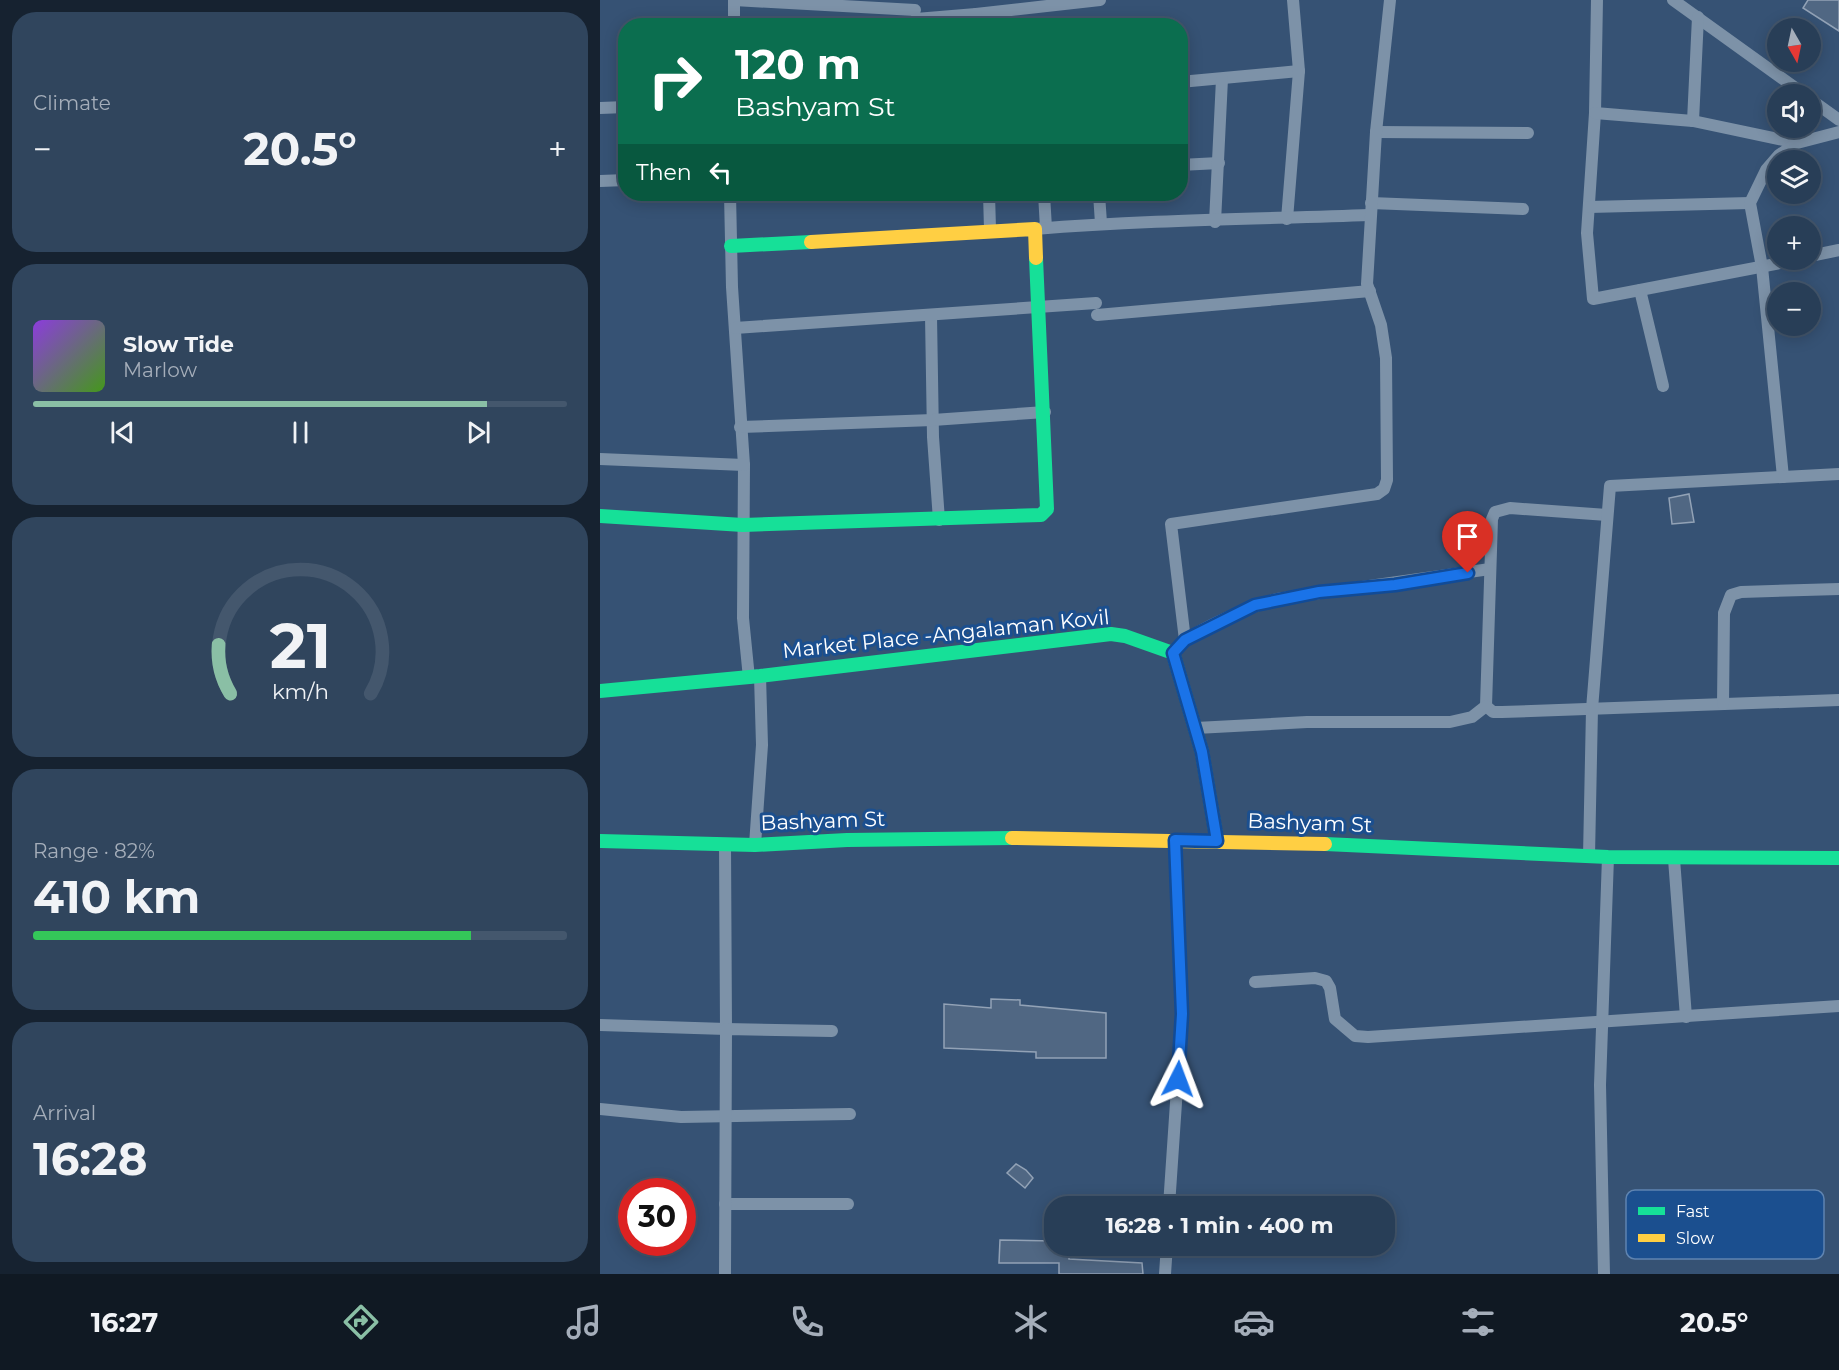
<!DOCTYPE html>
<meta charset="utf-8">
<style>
:root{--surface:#283e57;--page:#30455d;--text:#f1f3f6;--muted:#a5aeba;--line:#44576d;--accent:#8abfa5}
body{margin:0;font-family:Montserrat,sans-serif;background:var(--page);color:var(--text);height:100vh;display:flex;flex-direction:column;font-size:22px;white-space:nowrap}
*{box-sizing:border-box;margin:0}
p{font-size:20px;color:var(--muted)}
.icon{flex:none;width:33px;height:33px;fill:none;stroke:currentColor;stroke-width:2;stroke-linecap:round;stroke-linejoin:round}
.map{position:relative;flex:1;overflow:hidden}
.panel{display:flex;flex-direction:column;gap:12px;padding:12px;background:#162230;width:600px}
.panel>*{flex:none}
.hud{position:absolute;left:18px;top:18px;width:570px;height:183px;border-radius:24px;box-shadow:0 3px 15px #0003,0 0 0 2px var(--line);background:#0b6e4f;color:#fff;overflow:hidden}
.needle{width:39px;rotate:171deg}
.fabs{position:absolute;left:1167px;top:18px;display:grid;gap:12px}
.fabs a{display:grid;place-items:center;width:54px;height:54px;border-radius:50%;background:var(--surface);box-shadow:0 3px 15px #0003,0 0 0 2px var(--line);font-size:30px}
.speed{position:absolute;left:18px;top:1178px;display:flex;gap:12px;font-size:30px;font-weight:700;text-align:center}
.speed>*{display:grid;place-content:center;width:78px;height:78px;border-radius:50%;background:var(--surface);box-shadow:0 3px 15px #0003,0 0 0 2px var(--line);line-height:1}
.speed .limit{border:9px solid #d22;background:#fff;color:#111}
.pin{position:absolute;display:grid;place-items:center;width:51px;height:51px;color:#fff;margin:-62px -26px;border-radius:50% 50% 50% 0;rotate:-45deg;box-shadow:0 0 6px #0007}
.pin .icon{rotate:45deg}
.me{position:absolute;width:66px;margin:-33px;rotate:3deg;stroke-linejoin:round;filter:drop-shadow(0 0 4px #0008)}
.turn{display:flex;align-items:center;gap:21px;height:126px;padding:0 18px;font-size:27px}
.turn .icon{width:78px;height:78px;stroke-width:2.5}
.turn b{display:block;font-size:42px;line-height:51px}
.then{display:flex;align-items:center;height:57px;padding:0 18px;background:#0003;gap:12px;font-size:22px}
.big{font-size:45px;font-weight:700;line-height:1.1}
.panel .card{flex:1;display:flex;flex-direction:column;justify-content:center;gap:9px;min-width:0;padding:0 21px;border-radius:24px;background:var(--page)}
.panel .dial{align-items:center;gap:0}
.dial svg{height:156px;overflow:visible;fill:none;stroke:var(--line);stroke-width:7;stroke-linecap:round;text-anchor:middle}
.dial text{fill:var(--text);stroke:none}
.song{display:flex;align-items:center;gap:18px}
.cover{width:72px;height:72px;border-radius:9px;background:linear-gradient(135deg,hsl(270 70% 55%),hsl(100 70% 35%))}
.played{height:6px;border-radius:3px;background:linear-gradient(90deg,var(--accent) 85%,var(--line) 85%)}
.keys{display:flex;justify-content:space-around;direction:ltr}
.heat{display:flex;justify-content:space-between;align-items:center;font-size:33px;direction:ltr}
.charge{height:9px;border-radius:4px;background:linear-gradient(90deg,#34c759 82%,var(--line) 0)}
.trip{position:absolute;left:444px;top:1196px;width:351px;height:60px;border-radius:24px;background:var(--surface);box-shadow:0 3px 15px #0003,0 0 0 2px var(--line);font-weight:700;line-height:60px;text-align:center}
.tabs{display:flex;height:96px;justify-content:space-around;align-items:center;background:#101923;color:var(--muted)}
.tabs .icon{width:42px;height:42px}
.tabs .selected{color:var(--accent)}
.tabs b{font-size:27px;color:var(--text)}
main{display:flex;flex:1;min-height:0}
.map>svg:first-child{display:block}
.building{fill:#506783;stroke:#92a2b6;stroke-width:1.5}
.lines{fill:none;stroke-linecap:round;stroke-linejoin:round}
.street{stroke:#7d92a8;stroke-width:12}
.fast{stroke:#16e098;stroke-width:14}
.slow{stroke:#ffcf43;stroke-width:14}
.route-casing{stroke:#114b97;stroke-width:15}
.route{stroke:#1a73e8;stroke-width:10}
.labels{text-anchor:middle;stroke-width:6;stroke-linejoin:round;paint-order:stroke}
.street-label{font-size:21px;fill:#fff;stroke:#1b4f8f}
.key{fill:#1b4f8f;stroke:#5f84b1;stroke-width:1.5}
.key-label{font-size:16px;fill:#fff}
</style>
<main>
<section class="panel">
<div class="card"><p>Climate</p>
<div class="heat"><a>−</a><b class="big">20.5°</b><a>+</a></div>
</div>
<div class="card">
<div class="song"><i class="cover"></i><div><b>Slow Tide</b><p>Marlow</p></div></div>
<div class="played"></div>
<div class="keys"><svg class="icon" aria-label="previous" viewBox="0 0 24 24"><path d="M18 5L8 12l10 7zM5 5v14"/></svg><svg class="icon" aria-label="pause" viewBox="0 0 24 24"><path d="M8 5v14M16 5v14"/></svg><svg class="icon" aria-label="next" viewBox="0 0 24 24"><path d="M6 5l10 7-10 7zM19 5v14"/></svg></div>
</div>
<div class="card dial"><svg viewBox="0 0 100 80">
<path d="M14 69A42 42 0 1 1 86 69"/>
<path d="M14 69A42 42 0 0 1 8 44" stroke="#8abfa5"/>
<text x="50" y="56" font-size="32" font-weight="700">21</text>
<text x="50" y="72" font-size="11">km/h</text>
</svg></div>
<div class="card"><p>Range · 82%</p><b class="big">410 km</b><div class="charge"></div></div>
<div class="card"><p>Arrival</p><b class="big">16:28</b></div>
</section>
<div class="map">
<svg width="1239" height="1274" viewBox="0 0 1239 1274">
<rect width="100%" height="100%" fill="#365274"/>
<!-- building -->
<g class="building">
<polygon points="1208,0 1239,0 1239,31 1203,8"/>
<polygon points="1089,494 1094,522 1072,524 1069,498"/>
<polygon points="391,999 420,1000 420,1005 506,1013 506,1058 436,1058 436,1052 344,1048 344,1004 391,1008"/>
<polygon points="416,1164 426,1170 433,1178 425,1188 407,1173"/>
<polygon points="400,1240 454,1241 454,1245 469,1245 469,1259 542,1263 543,1274 459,1274 459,1263 399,1263"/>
</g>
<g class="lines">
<!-- street -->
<g class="street">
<polyline points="134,0 315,10"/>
<polyline points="134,0 134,26"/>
<polyline points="997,0 995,113 987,233 993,299 1196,260"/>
<polyline points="1073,0 1204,94"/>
<polyline points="376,14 500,0"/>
<polyline points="316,19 376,14 377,26"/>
<polyline points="580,82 699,71"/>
<polyline points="1210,99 1239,120"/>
<polyline points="0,108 26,107"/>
<polyline points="995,113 1093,121 1197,143"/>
<polyline points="1093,121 1098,17"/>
<polyline points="776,132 928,133"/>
<polyline points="580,165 619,163"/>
<polyline points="0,181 26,180"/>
<polyline points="130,194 132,287 144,465 143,618 149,678"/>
<polyline points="389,194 390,229"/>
<polyline points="444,194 446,228"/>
<polyline points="499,194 501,223"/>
<polyline points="771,203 923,209"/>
<polyline points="989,207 1150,203"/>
<polyline points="687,219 699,71 693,0"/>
<polyline points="615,222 622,79"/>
<path d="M 435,229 C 546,220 659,219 770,215"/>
<polyline points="1210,256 1239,250"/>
<polyline points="1040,290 1063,386"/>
<polyline points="497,315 770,291"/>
<polyline points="331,316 333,437 339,520"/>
<polyline points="135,328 496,303"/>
<polyline points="140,427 333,420 445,412"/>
<polyline points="0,459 144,465"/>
<polyline points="1183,477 1162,267 1150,203 1166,170 1179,155 1197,143 1239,132"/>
<polyline points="1007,515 910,508 895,512 892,519 886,706 893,712 902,712 1239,700"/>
<polyline points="585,640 571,524 777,494 784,489 787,480 786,358 781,325 767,284 776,132 790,0"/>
<path d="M 581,645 C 598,627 653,606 677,599 L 890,569"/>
<polyline points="1123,704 1124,613 1131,595 1141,592 1239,589"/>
<polyline points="596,728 707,722 850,722 872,717 886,706"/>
<polyline points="155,845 162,745 160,676"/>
<polyline points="989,856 992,709 1010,486 1239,474"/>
<polyline points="1074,859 1086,1017"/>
<polyline points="655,982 715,978 726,981 730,988 735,1019 755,1036 768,1037 1239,1006"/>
<polyline points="0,1025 126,1029 125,844"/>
<polyline points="0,1109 81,1117 250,1114"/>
<polyline points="125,1204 248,1204"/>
<polyline points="569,1206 582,1014 575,840"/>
<polyline points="125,1274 126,1029 232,1031"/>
<polyline points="565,1274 567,1245"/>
<polyline points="1004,1274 1000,1085 1008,857"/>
</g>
<!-- fast -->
<g class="fast">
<polyline points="131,246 211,242"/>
<polyline points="0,516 143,525 441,515 447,509 436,258"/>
<polyline points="0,691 160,676 511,634 525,636 573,653 602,752 617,841"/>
<polyline points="0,841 155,845 247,840 412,838"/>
<polyline points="725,844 1008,857 1239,858"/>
</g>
<!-- slow -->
<g class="slow">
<polyline points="211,242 435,229 436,258"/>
<polyline points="412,838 725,844"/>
</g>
</g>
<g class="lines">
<defs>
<polyline id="route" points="578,1079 582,1014 575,840 617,841 602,752 573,653 585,640 655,605 719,592 795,585 868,573"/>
</defs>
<!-- route casing -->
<use href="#route" class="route-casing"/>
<!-- route -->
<use href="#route" class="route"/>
</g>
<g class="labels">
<!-- street labels -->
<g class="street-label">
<text transform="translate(346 634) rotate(-6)" y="7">Market Place -Angalaman Kovil</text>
<text transform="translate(223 821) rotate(-2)" y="7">Bashyam St</text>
<text transform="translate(710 823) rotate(2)" y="7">Bashyam St</text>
</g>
</g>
<!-- legend -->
<rect x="1026" y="1190" width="198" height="69" rx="9" class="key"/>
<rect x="1038" y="1207" width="27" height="8" fill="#16e098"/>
<rect x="1038" y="1234" width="27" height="8" fill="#ffcf43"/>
<g class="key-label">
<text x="1076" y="1217">Fast</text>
<text x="1076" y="1244">Slow</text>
</g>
</svg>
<div class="fabs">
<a><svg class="needle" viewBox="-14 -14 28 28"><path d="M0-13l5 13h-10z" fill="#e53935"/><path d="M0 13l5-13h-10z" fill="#a5aeba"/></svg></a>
<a><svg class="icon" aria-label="sound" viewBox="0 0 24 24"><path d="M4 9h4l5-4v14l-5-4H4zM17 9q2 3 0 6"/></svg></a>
<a><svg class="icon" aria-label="layers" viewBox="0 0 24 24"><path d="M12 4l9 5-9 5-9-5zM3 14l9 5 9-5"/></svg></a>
<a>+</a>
<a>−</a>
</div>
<div class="speed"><div class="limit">30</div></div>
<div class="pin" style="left:868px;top:573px;background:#d93025"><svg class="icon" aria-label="arrive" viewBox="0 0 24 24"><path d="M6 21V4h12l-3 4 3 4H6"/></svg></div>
<svg class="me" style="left:578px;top:1079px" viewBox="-20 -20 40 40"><path d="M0-17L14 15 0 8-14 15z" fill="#1a73e8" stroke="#fff" stroke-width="4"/></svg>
<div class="trip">16:28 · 1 min · 400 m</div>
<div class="hud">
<div class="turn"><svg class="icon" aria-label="right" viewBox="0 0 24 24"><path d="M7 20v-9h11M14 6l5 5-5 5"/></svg><div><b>120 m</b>Bashyam St</div></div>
<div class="then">Then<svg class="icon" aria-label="left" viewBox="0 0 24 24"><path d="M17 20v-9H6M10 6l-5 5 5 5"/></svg></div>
</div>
</div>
</main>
<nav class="tabs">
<b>16:27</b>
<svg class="icon selected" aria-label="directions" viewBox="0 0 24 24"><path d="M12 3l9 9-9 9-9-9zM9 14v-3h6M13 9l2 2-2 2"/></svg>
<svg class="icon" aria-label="music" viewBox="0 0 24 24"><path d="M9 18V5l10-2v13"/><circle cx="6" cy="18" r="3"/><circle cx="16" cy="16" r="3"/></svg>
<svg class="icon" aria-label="phone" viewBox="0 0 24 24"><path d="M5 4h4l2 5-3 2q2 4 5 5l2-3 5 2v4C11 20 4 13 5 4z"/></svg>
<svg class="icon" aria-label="climate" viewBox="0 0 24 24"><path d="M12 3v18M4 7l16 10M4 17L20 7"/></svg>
<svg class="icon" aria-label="car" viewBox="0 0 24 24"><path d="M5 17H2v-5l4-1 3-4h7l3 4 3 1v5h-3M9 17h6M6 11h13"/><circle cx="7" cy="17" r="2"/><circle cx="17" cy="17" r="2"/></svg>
<svg class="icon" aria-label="filters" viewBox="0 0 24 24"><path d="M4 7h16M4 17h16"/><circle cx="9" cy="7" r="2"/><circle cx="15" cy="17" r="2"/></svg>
<b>20.5°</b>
</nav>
